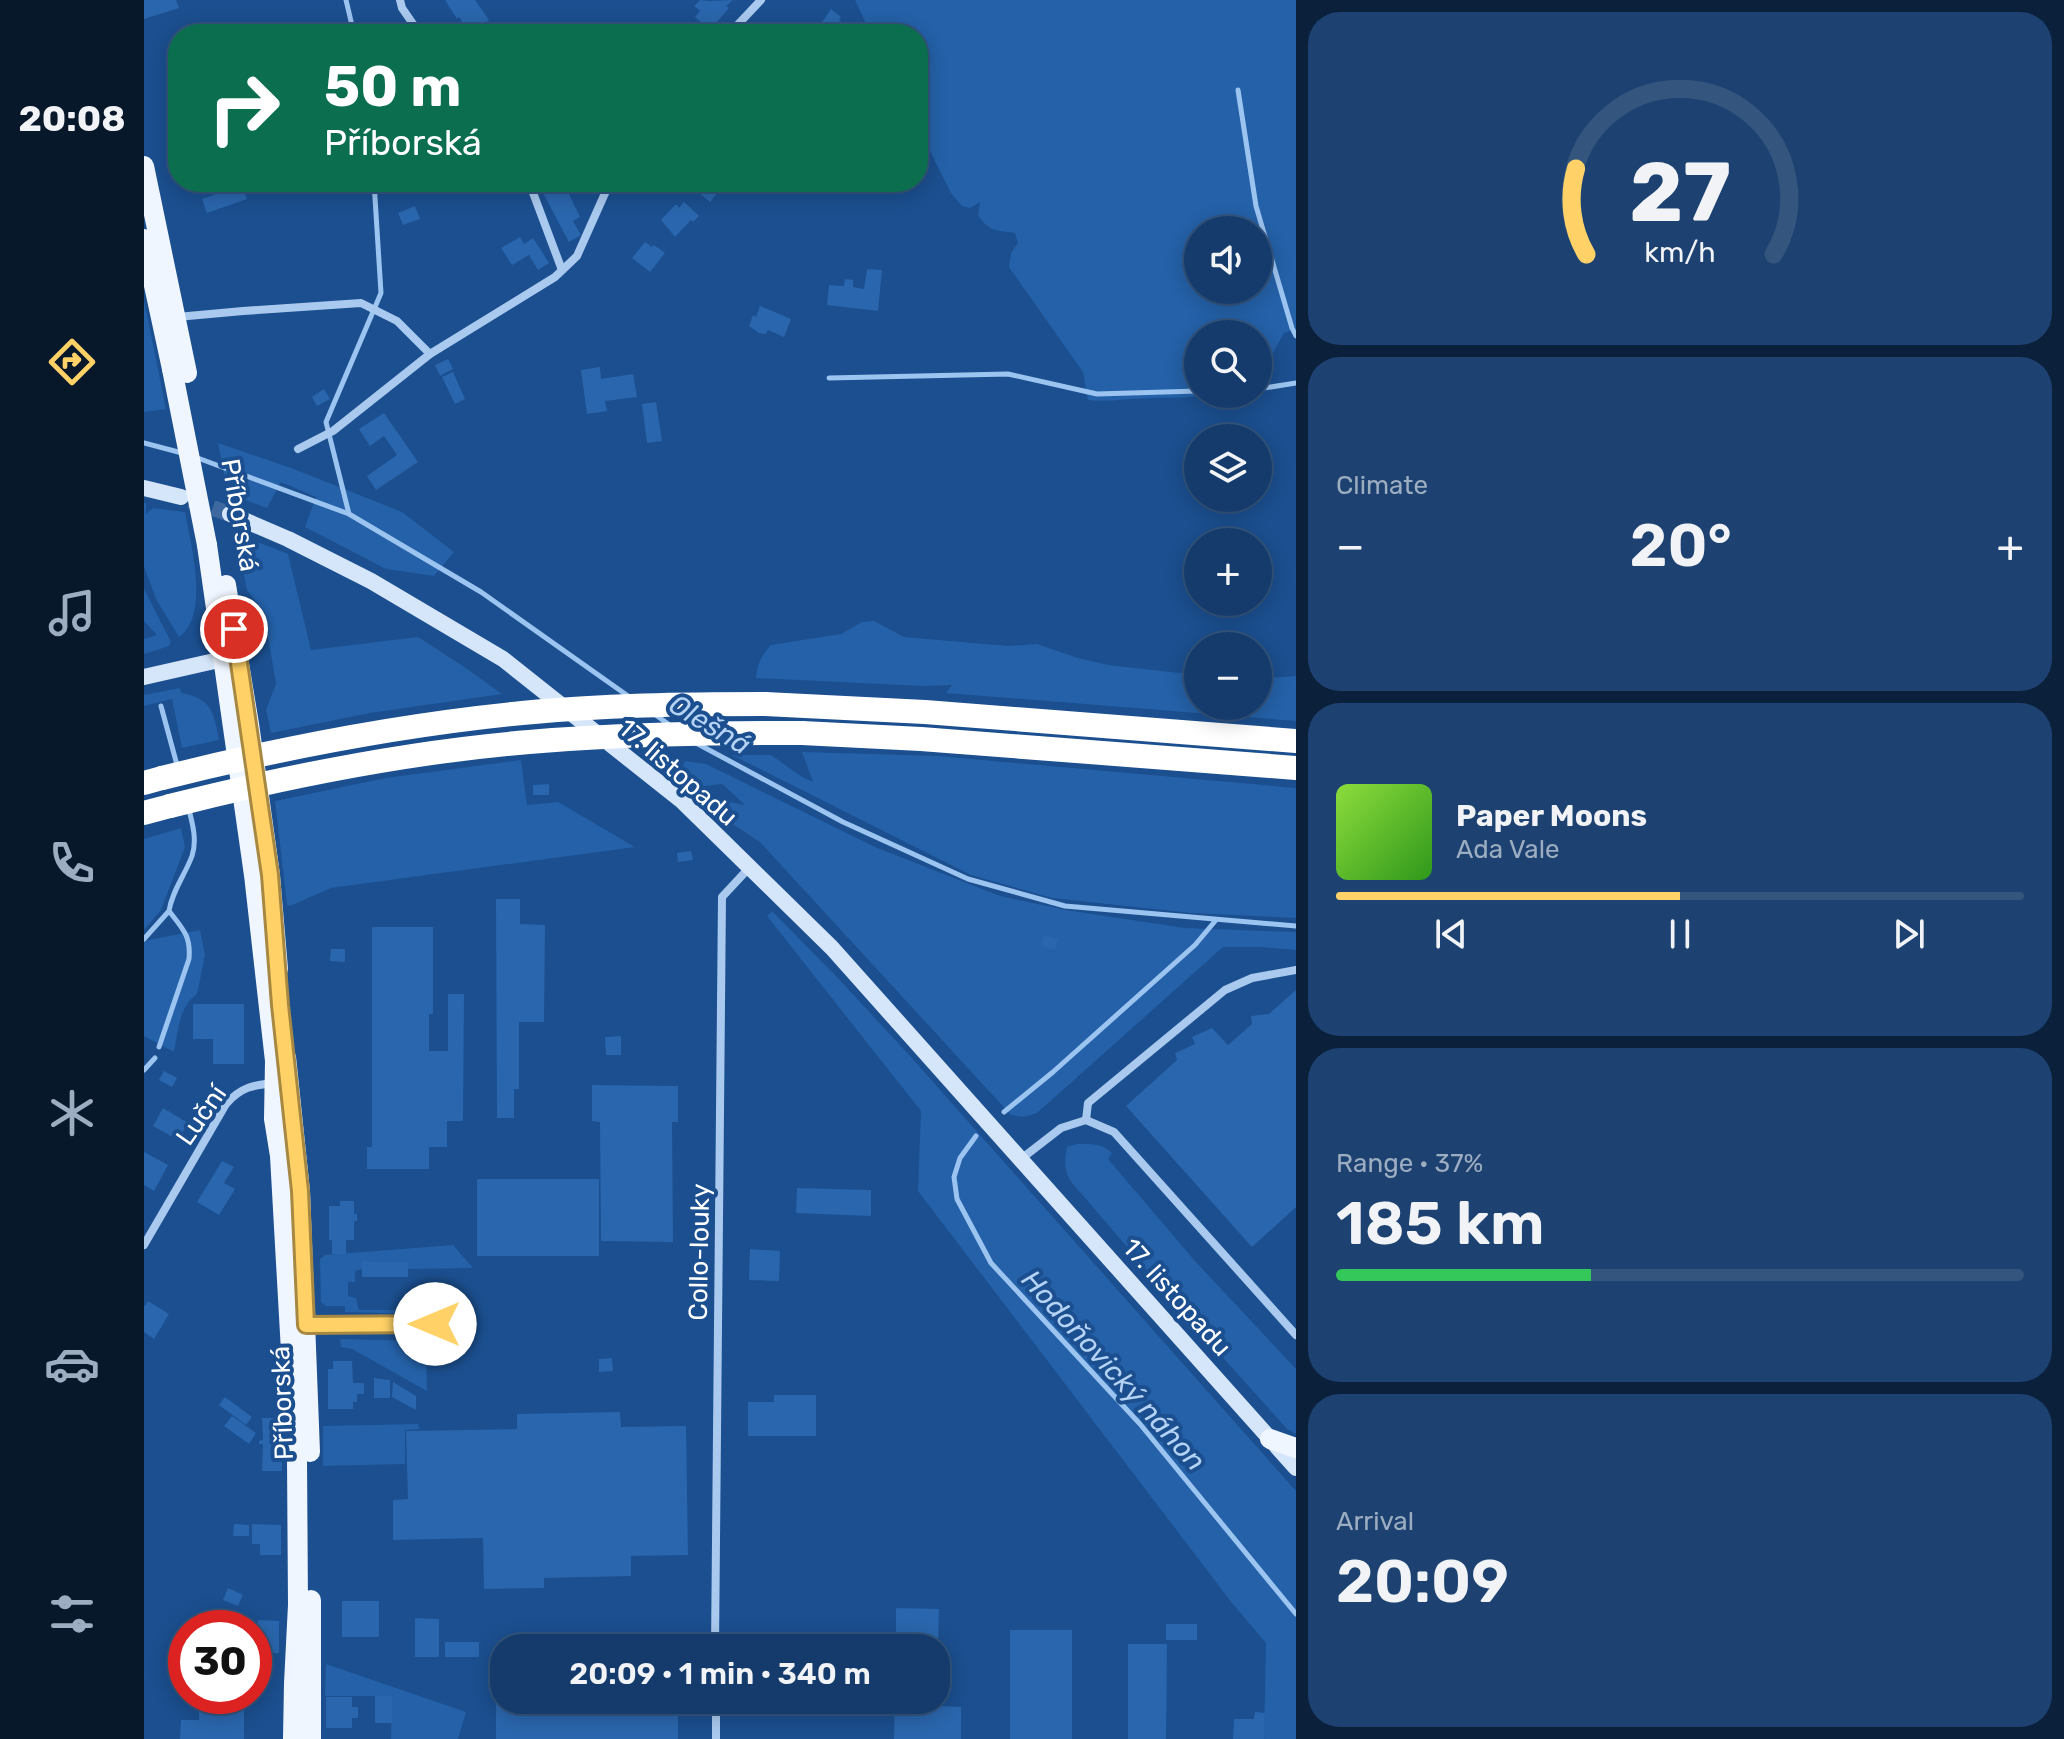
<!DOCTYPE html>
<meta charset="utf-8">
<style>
:root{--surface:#143b6b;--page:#1d4271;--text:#f1f3f6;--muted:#9dadc1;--line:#33557e;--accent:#ffd166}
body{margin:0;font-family:Rubik,sans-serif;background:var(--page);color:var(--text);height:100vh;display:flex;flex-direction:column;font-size:30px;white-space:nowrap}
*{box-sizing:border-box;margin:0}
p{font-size:26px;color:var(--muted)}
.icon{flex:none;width:44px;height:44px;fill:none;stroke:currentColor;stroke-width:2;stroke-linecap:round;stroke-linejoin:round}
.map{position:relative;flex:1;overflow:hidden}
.sheet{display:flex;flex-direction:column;gap:12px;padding:12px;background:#0b203b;width:768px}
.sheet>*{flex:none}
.banner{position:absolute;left:24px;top:24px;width:760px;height:168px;border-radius:32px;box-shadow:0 4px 20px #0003,0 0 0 2px var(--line);background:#0b6e4f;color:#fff;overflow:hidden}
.fabs{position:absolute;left:1040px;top:216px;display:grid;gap:16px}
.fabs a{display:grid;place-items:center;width:88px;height:88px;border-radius:50%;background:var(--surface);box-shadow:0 4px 20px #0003,0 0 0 2px var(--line);font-size:40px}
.speed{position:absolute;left:24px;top:1610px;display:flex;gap:16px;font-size:40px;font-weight:700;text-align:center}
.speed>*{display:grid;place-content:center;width:104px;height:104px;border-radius:50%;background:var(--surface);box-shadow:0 4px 20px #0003,0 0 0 2px var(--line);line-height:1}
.speed .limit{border:12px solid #d22;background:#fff;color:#111}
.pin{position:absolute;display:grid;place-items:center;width:68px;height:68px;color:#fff;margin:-34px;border:4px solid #fff;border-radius:50%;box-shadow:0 2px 8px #0007}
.me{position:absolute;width:88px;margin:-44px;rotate:270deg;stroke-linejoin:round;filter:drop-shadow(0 0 6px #0008)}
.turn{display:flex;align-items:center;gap:28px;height:168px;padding:0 24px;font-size:36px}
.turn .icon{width:104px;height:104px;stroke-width:2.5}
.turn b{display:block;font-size:56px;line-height:68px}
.big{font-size:60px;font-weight:600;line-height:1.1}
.sheet .widget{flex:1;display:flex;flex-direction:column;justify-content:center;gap:12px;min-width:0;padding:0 28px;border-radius:32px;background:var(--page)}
.sheet .dial{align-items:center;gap:0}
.dial svg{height:208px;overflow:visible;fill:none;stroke:var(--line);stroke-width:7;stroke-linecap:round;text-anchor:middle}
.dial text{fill:var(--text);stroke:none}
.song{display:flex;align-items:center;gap:24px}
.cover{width:96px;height:96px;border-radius:12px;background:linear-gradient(135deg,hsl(90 70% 55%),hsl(110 70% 35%))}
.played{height:8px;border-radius:4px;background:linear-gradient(90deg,var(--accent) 50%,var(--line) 50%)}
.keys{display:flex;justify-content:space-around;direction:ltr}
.heat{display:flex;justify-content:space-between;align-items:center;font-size:44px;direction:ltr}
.charge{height:12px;border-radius:6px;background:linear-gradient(90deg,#34c759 37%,var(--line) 0)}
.trip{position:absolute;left:346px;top:1634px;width:460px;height:80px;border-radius:32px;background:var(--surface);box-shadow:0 4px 20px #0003,0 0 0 2px var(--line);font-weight:600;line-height:80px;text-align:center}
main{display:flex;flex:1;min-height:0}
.dock{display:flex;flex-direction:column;width:144px;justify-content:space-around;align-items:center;background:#08182b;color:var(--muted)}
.dock .icon{width:56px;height:56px}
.dock .active{color:var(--accent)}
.dock b{font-size:36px;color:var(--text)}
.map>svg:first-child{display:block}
.green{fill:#2461a8;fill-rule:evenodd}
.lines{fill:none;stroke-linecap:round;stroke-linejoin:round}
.stream{stroke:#9cc4f0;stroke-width:5}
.building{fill:#2a66ad}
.secondary-tunnel{stroke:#3d69a0;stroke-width:16;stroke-dasharray:16 8;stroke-linecap:butt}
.street{stroke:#a9c9ee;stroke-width:8}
.secondary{stroke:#d6e6fa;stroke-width:16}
.primary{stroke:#f0f6ff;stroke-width:20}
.highway{stroke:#fff;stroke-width:24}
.primary-bridge{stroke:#f0f6ff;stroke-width:20}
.highway-bridge{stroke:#fff;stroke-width:24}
.route-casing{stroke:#a68842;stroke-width:20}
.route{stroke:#ffd166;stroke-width:14}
.labels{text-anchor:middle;stroke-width:8;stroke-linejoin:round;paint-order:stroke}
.street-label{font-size:26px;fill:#fff;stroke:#1b4f8f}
.water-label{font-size:28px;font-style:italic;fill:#b5d3f5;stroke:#1b4f8f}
</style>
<main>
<nav class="dock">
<b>20:08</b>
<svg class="icon active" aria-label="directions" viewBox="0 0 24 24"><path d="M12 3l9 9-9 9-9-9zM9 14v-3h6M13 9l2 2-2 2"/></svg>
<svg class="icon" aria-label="music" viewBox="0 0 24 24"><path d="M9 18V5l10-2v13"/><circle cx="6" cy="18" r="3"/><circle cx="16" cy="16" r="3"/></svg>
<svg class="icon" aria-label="phone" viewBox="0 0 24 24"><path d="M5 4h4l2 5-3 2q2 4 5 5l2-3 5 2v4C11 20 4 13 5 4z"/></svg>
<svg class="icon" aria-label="climate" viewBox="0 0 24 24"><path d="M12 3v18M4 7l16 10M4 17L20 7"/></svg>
<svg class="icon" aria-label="car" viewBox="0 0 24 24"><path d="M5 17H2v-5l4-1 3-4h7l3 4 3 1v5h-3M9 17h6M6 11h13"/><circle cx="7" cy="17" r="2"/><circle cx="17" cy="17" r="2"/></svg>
<svg class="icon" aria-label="filters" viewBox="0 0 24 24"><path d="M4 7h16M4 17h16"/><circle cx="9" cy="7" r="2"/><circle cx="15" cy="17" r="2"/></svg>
</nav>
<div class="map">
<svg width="1152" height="1739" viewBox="0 0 1152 1739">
<rect width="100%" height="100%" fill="#1b4f8f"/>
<!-- green -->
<g class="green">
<path d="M 711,0 L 1152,0 L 1152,329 L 1140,333 L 1114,380 L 1114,334 L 1054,334 L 1054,394 L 1072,394 C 1045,399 1017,397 989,399 C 973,400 960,402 944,400 L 939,372 L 865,267 L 867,253 L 874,243 L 871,233 C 852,230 845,232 834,215 L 836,202 L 826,208 L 818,206 L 807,193 L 774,127 L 774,34 L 727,34 ZM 1054,230 L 1114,230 L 1114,290 L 1054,290 Z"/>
<polygon points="0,300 22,409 0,412"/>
<polygon points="74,443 150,469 258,512 310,552 290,576 242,569 161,527 172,497 137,482 123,508 84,494"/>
<path d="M 0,503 L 2,503 L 2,514 L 9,508 L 41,512 C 47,545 66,614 35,637 L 12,599 L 0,566 Z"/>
<polygon points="91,533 144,554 167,650 274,637 319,666 358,694 226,713 127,733 122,710 132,684 120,612 103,590"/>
<polygon points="0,589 27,642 25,646 0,654 0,639 13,635 0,621"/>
<path d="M 730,621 L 760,637 L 864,646 L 893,644 L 934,658 L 964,665 L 1054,675 L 1054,706 L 1114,706 L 1114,679 L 1152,676 L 1152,721 L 802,693 L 808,685 L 779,686 L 612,678 C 613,664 618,655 627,645 L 697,634 L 718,622 Z"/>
<path d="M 36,688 L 37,693 C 68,698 70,713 75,740 L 38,748 L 28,699 L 0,706 L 0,695 Z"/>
<polygon points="658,752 794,756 1152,788 1152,918 1047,913 908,898 827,875 588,755 627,755 658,777 669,782"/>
<polygon points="377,760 383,805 414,802 491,847 187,888 146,906 143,905 131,801 242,778"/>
<polygon points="541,761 562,764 731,847 856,896 922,910 1041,928 1152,932 1152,950 1115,947 1079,947 893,1113 880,1117 867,1115 616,842 570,812 566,804 572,799 601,805 578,784 546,788 536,772"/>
<polygon points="37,828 41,847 17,910 0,930 0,839"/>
<polygon points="628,911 691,975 766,1056 1152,1491 1152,1739 1120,1739 1122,1643 1088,1603 774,1191 777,1111 623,916"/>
<path d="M 56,930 L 61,955 L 53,994 C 35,1006 34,1032 30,1052 L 0,1036 L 0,941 Z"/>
<path d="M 933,1144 C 947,1144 958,1143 968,1153 L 964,1159 L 1051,1261 L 1152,1369 L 1152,1434 L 1143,1429 L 1064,1341 L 929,1184 C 920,1173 920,1161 923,1147 Z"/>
<polygon points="309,1245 329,1268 264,1269 264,1262 219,1261 218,1269 211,1271 211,1282 204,1282 204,1296 212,1298 215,1310 272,1310 274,1308 274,1297 281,1299 283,1302 277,1312 273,1314 201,1312 201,1306 182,1306 177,1302 176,1259 181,1255"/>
<polygon points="196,1339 273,1341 282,1350 283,1391 208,1349 197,1347"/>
<polygon points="274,1424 275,1429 261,1430 261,1464 179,1466 179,1426"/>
<polygon points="182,1664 322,1712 314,1739 247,1739 248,1696 181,1696"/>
<polygon points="587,1700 751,1700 751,1713 587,1712"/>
</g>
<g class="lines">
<!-- stream -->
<g class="stream">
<polyline points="202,0 210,34"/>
<polyline points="1094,90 1112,206 1148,328 1152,336"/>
<polyline points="685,378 864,374 953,394 1054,391"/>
<polyline points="1114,389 1152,383"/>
<polyline points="0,443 38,453"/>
<polyline points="51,457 205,514 337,592 484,696"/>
<polyline points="205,514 182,422 237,293 230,182"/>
<polyline points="17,706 33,765"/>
<polyline points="509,713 527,726"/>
<polyline points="552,743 699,822 824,879 921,906 1152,926"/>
<polyline points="0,939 25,911"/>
<path d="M 15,1047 L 45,959 C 47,936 39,929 25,911 C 28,891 41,875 48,856 C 53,841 49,825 45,810"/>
<polyline points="0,1070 11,1058"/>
<polyline points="860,1112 909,1072 1051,945 1072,920"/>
<polyline points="832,1136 816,1158 810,1177 813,1199 847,1263 996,1424 1152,1614"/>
</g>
</g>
<!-- building -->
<g class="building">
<polygon points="0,0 32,0 35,8 0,19"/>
<polygon points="301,0 331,0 345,20 324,34 320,34 313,24 318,21 315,17 313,19"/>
<polygon points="556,0 565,1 589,0 582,6 585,8 566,30 551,17 556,11 550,6"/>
<polygon points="687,9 697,17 695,20 703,27 701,29 704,32 703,34 665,34 672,26 674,28"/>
<polygon points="525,26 528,34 501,34 501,33"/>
<polygon points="550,182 582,182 566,202 547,186"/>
<polygon points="98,185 103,199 63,213 58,199"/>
<polygon points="415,188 422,188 436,217 429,221 437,235 425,242 398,191 415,190"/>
<polygon points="540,202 555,216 549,222 547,220 531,237 517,220 532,204 535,208"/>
<polygon points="271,206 276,219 259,225 254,213"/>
<polygon points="376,237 380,244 389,238 405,263 394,270 385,255 368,265 357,248"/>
<polygon points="501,242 508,247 510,245 521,253 506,272 488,258"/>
<polygon points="723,269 738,270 734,311 683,305 685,285 700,286 701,279 709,280 709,287 720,289"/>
<polygon points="616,306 647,319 640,337 624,330 622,334 615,333 605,326 609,315 612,317"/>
<polygon points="304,359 309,369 296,376 291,365"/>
<polygon points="456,367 457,379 489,374 493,397 461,401 463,411 443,414 437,370"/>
<polygon points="309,372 321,399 311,404 298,377"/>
<polygon points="180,389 186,399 173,406 168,397"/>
<polygon points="512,402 518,441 503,443 498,404"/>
<polygon points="240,413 274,462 232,490 223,476 253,455 240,436 226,446 215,429"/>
<polygon points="405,784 405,795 389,795 389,785"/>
<polygon points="547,851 549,860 534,862 533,853"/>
<polygon points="352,899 376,899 376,924 401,925 400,1022 375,1022 375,1089 370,1089 370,1118 353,1118"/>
<polygon points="228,927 289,927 289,1014 285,1014 285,1051 304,1051 304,994 320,994 319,1121 303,1121 303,1147 285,1147 285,1169 223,1169 223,1147 228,1147"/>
<polygon points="900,935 914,939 911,950 897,946"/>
<polygon points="187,949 201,949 201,962 186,961"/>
<polygon points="1152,990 1152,1207 1108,1247 982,1106 1033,1060 1031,1053 1051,1044 1048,1037 1068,1028 1084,1045 1108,1024 1107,1016 1125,1014"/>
<polygon points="49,1004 100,1004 100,1064 69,1064 69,1039 49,1039"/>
<polygon points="477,1036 477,1055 462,1055 461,1037"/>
<polygon points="20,1071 33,1078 28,1087 15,1080"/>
<polygon points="448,1085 534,1086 534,1122 528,1122 529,1242 457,1241 456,1122 448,1121"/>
<polygon points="19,1108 44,1123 34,1140 9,1126"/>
<polygon points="0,1152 24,1165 10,1191 0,1185"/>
<polygon points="78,1161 90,1167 80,1183 91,1189 75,1215 53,1202"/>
<rect x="333" y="1179" width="122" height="77"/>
<polygon points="653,1188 727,1190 727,1216 652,1213"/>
<polygon points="196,1201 210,1201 210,1214 213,1214 213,1221 210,1221 210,1240 202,1240 202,1254 188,1254 188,1240 185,1240 185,1206 196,1206"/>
<polygon points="606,1249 636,1251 635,1281 605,1280"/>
<polygon points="218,1261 264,1262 264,1277 218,1277"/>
<polygon points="4,1301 25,1314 10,1339 0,1332 0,1307"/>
<polygon points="468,1358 469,1371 455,1372 455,1359"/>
<polygon points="189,1361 208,1361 209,1383 220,1383 220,1394 213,1394 213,1402 209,1402 209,1409 184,1409 184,1369 189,1369"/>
<polygon points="230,1378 246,1380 246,1398 230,1398"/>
<polygon points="249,1382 272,1396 272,1410 248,1397"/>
<polygon points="630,1395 672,1395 672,1436 604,1436 604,1402 630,1402"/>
<polygon points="81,1397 108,1417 102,1425 75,1405"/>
<polygon points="476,1412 477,1427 542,1426 544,1555 487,1556 487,1576 400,1578 400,1588 340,1589 339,1538 249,1540 249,1500 264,1499 262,1431 373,1429 373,1414"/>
<polygon points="88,1416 112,1433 105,1444 80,1426"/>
<polygon points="118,1418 138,1418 138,1471 118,1471 119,1444 115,1444 115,1441 119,1440"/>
<polygon points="90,1524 105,1525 105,1536 89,1536"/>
<polygon points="108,1524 137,1525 137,1555 116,1555 116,1544 108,1544"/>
<polygon points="84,1588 99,1595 94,1606 79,1600"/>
<rect x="198" y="1601" width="37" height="36"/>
<polygon points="752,1608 795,1609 794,1648 752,1648"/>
<polygon points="271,1618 295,1619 295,1657 271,1657"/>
<polygon points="114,1620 135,1621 135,1653 113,1653"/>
<rect x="1022" y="1624" width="31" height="16"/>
<rect x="866" y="1630" width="62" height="109"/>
<rect x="671" y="1633" width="12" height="14"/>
<rect x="301" y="1642" width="34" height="15"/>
<polygon points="984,1644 1023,1644 1022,1739 984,1739"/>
<rect x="383" y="1645" width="127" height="3"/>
<polygon points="352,1657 360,1657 360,1700 534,1700 534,1739 352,1739"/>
<polygon points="55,1696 100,1696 100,1739 36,1739 37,1720 55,1720"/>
<rect x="231" y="1696" width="17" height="27"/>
<polygon points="182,1697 208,1697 208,1707 214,1707 214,1718 208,1718 208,1728 182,1728"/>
<polygon points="751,1700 793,1700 793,1706 817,1707 817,1739 750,1739"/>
<polygon points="1111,1712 1121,1713 1120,1739 1089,1739 1090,1719 1110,1719"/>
</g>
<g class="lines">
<!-- secondary-tunnel -->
<polyline class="secondary-tunnel" points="46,500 86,514"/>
<!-- street -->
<g class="street">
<polyline points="256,0 258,8 276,34"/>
<polyline points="585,34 617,0"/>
<polyline points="385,182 418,270"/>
<polyline points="33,317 99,311 217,303 253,321 286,354"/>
<polyline points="154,449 189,431 286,354 411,277 433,256 466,182"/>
<polyline points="942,1120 944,1103 1081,990 1108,978 1152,970"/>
<polyline points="877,1159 917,1128 942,1120 970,1132 1152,1335"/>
<path d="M 0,1245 L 82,1104 C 97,1087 109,1085 131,1083"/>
<polyline points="164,1325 291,1324"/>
<polyline points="571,1648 578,897 605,868"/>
<polyline points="572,1700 572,1739"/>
</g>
<!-- secondary -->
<g class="secondary">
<polyline points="0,488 37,497"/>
<polyline points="86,514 144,539 227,581 359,659 538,801 688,948 1152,1468"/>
<polyline points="0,677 88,657"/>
</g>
<!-- primary -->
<g class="primary">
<polyline points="0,166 43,373"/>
<polyline points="0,239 28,369"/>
<polyline points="63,545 110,875 131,1061 130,1119 136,1156 153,1458 154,1605 150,1683 149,1739"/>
<polyline points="82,585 105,724 126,875 134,969"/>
<polyline points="142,1057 156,1191 166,1452"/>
<polyline points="1126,1439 1152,1448"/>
<polyline points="167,1739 167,1600"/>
</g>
<!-- highway -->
<g class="highway">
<polyline points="621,704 781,712 1152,741"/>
<polyline points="658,733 777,739 1152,768"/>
<polyline points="0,783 18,778"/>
<polyline points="0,813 26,806"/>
</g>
<!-- primary-bridge -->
<polyline class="primary-bridge" points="28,369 63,545"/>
<!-- highway-bridge -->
<g class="highway-bridge">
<path d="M 18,778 C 137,748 256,725 378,713 C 459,705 540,704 621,704"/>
<path d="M 26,806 C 144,776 263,752 385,742 C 476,734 567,733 658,733"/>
</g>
</g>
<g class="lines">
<defs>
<polyline id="route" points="90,629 126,875 136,1005 156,1191 162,1325 291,1324"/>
</defs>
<!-- route casing -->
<use href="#route" class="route-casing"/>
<!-- route -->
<use href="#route" class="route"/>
</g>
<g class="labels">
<!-- street labels -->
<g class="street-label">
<text transform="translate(96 515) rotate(80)" y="9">Příborská</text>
<text transform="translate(534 772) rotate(41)" y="9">17. listopadu</text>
<text transform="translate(57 1115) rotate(-55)" y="9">Luční</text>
<text transform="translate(555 1252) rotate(-89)" y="9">Collo-louky</text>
<text transform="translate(1033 1297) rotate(48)" y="9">17. listopadu</text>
<text transform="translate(138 1403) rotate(-92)" y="9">Příborská</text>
</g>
<!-- water labels -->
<g class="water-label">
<text transform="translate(566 724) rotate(31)" y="10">Olešná</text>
<text transform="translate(970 1370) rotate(48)" y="10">Hodoňovický náhon</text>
</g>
</g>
</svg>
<div class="fabs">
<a><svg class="icon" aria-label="sound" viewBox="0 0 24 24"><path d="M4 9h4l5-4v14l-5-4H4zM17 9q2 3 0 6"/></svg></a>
<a><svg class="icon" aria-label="search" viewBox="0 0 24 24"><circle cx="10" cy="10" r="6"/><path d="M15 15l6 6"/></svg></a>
<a><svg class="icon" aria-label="layers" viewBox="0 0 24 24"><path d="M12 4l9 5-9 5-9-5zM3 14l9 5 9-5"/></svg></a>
<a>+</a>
<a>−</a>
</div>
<div class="speed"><div class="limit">30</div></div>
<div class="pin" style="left:90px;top:629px;background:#d93025"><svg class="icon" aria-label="arrive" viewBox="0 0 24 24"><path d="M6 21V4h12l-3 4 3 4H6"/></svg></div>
<svg class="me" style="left:291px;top:1324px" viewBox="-20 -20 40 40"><circle r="19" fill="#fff"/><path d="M0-13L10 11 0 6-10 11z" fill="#ffd166"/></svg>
<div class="trip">20:09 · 1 min · 340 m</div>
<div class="banner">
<div class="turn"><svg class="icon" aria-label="right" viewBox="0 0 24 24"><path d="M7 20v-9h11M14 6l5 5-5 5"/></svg><div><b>50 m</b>Příborská</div></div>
</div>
</div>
<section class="sheet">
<div class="widget dial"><svg viewBox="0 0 100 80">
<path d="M14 69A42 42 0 1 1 86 69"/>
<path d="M14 69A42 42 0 0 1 10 36" stroke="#ffd166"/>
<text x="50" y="56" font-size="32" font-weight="700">27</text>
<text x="50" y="72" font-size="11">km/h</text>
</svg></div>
<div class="widget"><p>Climate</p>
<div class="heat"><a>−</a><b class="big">20°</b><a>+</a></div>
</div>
<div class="widget">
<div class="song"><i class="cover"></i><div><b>Paper Moons</b><p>Ada Vale</p></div></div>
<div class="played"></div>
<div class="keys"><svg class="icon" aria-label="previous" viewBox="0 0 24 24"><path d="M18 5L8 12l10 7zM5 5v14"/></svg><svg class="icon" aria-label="pause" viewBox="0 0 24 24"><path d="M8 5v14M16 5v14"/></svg><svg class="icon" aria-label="next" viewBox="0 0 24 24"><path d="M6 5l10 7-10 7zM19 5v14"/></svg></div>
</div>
<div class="widget"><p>Range · 37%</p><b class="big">185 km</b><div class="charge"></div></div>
<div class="widget"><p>Arrival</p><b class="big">20:09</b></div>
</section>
</main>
